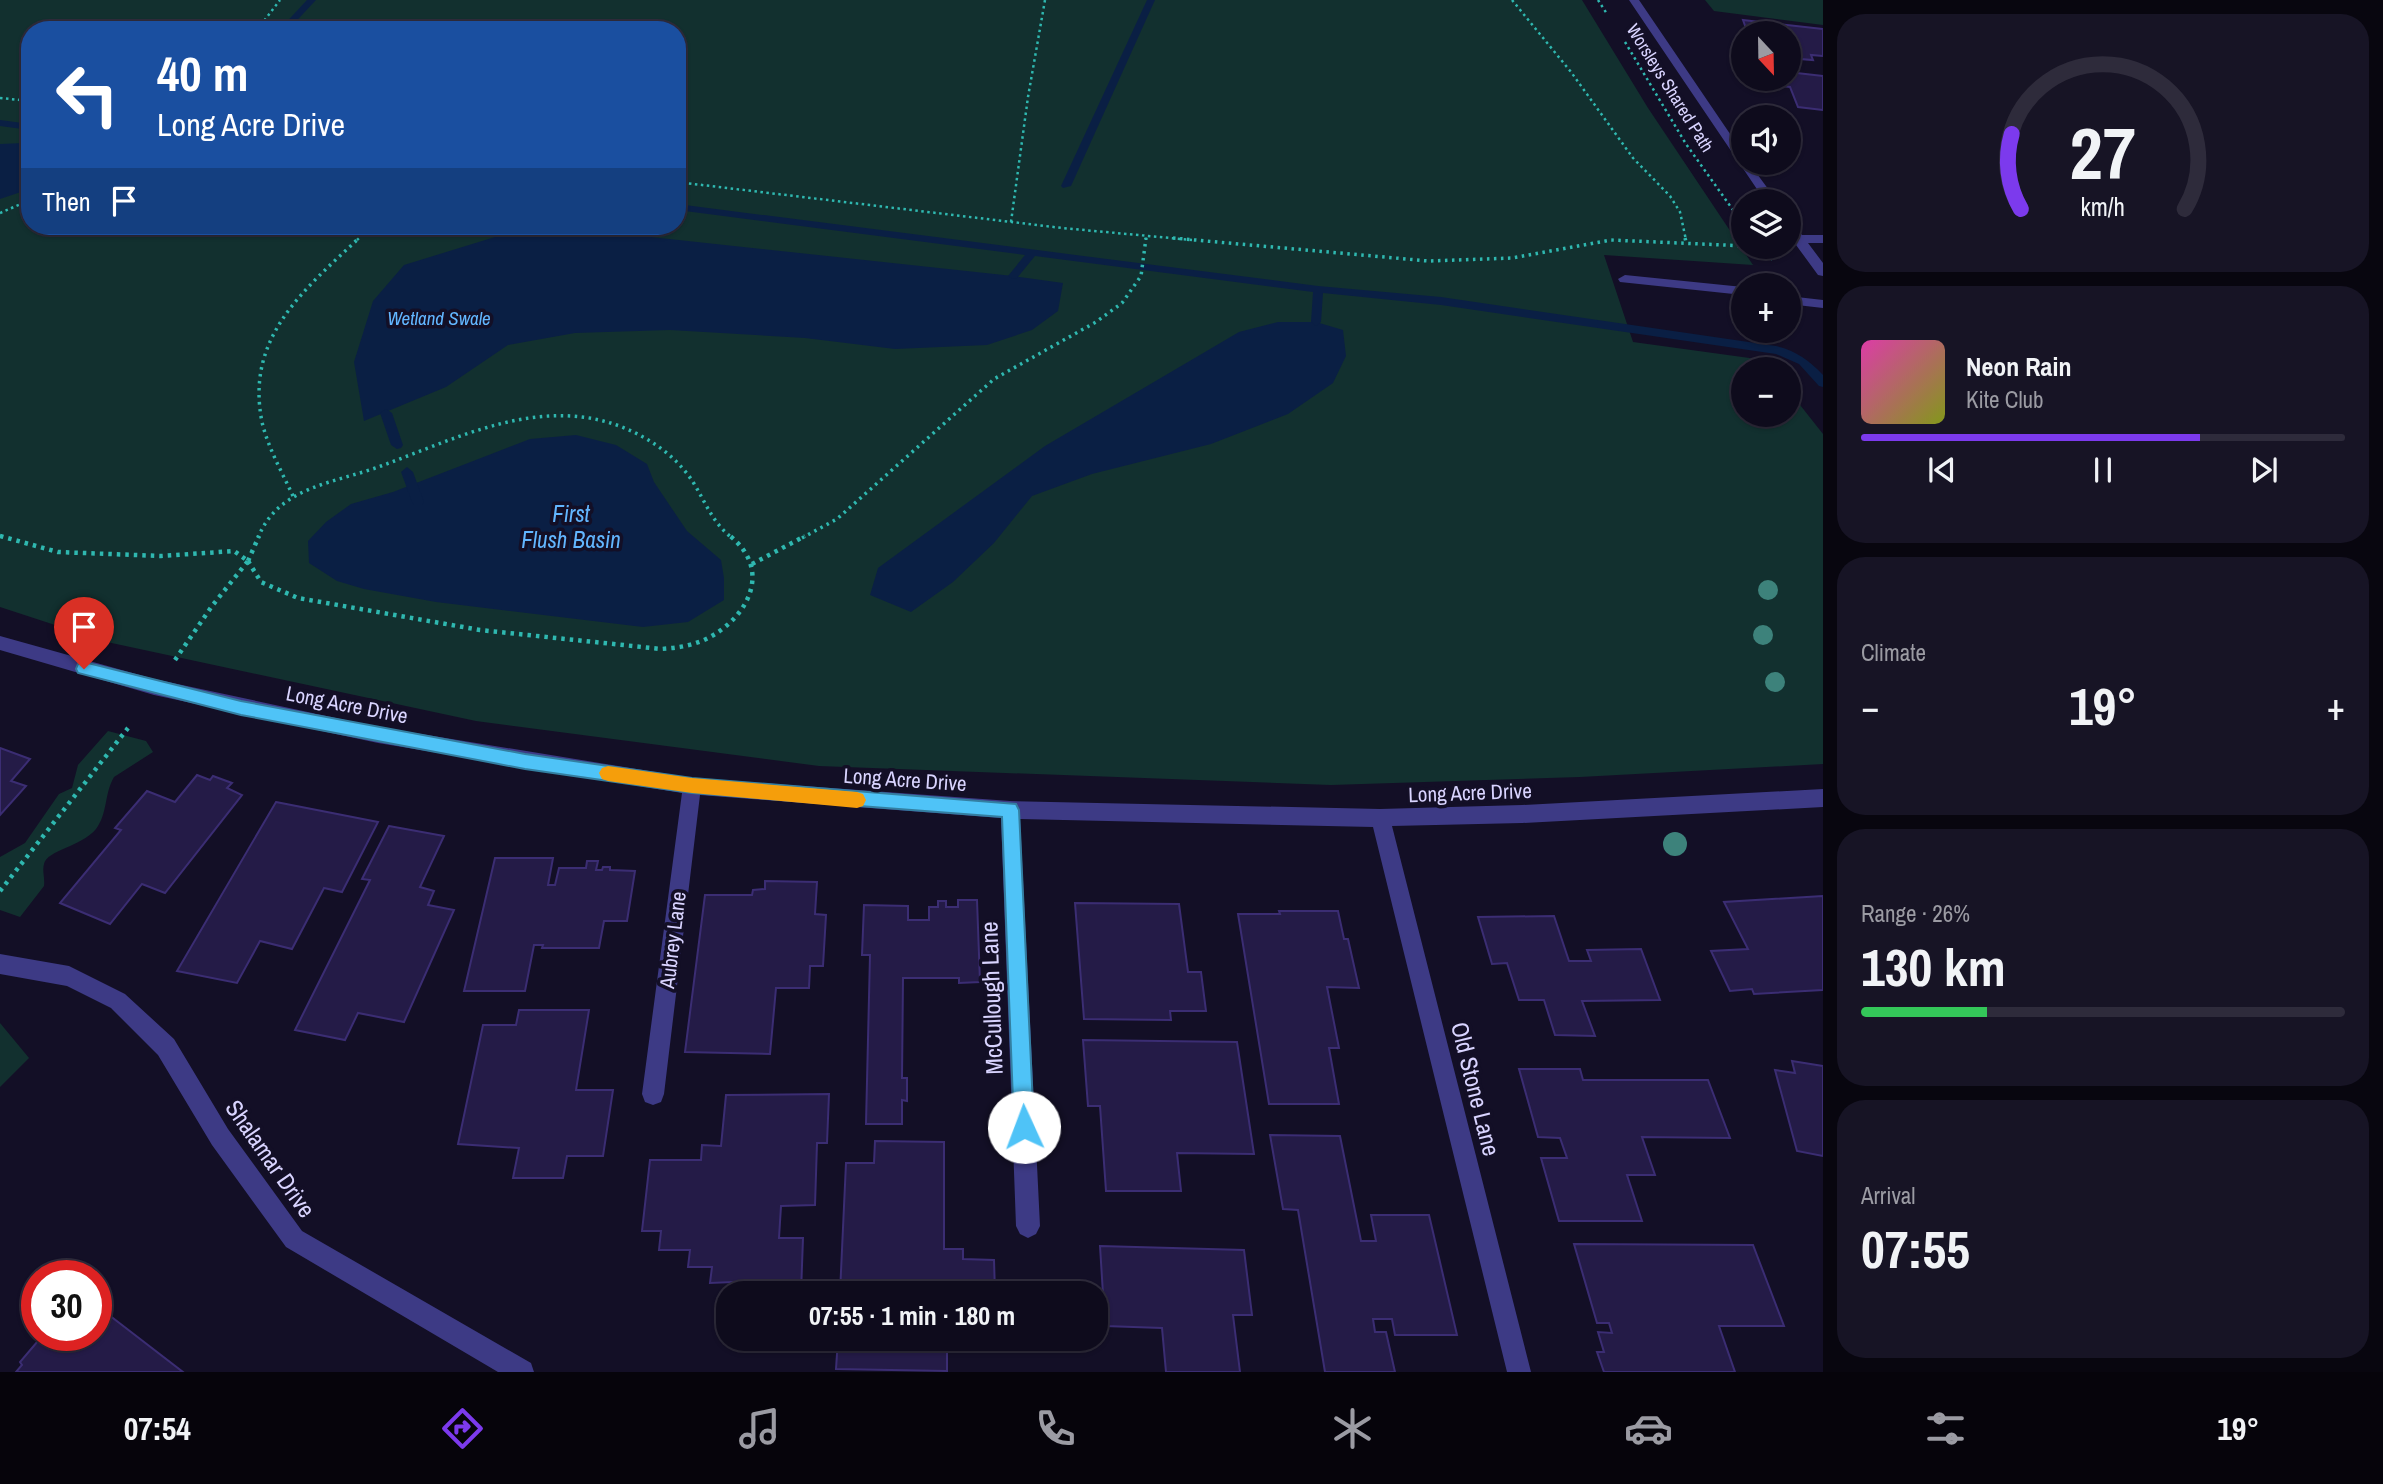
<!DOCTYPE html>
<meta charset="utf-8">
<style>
:root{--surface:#0e0b1c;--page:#171425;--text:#f1f3f6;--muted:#9b9ba3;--line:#2e2b3b;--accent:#7c3aed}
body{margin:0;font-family:"Archivo Narrow",sans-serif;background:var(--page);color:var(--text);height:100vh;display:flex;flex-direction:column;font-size:26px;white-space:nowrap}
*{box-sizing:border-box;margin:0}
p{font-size:23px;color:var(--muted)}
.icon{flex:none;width:38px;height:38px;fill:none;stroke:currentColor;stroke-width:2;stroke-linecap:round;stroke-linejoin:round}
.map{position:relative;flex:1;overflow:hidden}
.drawer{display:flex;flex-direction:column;gap:14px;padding:14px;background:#08060f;width:560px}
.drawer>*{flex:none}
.guide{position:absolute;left:21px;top:21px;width:665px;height:214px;border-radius:28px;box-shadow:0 2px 5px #0004,0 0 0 2px var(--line);background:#1a4fa0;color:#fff;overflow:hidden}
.needle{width:46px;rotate:158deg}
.fabs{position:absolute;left:1731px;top:21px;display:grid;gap:14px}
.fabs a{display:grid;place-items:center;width:70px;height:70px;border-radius:50%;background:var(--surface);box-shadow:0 2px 5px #0004,0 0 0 2px var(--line);font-size:35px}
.speed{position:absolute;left:21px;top:1260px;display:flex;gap:14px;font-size:35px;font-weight:700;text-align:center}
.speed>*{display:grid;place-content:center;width:91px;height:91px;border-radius:50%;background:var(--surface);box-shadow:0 2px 5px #0004,0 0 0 2px var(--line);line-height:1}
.speed .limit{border:10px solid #d22;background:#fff;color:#111}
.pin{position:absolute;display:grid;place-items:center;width:60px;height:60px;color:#fff;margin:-72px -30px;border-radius:50% 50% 50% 0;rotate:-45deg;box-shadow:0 0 7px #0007}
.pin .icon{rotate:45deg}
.me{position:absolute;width:77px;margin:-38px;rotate:358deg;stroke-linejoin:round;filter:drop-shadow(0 0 5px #0008)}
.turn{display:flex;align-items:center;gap:24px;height:147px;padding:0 21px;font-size:32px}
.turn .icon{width:91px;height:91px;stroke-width:2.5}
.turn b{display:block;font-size:49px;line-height:60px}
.then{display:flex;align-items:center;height:66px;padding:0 21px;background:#0003;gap:14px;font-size:26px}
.big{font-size:52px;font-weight:800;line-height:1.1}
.drawer .card{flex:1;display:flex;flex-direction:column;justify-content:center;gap:10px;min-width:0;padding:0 24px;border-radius:28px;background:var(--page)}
.drawer .dial{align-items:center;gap:0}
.dial svg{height:182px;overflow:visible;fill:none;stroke:var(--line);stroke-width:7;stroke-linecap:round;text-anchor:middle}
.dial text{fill:var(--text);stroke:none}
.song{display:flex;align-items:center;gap:21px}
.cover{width:84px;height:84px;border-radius:10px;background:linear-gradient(135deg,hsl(320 70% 55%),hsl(70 70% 35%))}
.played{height:7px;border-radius:4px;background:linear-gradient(90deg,var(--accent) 70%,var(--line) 70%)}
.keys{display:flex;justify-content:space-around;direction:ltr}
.heat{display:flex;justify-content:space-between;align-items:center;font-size:38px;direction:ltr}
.charge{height:10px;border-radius:5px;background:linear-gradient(90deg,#34c759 26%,var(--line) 0)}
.trip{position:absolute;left:716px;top:1281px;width:392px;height:70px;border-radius:28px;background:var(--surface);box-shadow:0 2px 5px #0004,0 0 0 2px var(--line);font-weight:800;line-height:70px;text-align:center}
.dock{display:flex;height:112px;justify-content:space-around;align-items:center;background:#06040b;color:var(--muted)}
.dock .icon{width:49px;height:49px}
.dock .active{color:var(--accent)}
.dock b{font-size:32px;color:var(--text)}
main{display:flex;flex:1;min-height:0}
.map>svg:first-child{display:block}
.green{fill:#12302f;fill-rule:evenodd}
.water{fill:#0a1f44}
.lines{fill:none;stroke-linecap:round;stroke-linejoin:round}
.stream{fill:#0a1f44;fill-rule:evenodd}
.building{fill:#241b47;stroke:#3b2d73;stroke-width:2}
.path-far2{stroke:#2fb8b0;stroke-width:2.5;stroke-dasharray:2.5 3.5;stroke-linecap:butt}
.path-far1{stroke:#2fb8b0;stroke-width:3.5;stroke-dasharray:2.5 4.5;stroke-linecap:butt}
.path{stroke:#2fb8b0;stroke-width:4.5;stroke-dasharray:3.5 5;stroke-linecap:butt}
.minor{fill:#3d3a85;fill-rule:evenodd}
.tree{fill:#3d827b}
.route{fill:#4fc3f7;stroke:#337fa1;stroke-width:2}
.slow{fill:#f59e0b}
.labels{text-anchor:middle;stroke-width:7;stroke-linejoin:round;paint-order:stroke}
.far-street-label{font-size:18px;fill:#d9d4ff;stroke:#130f26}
.far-water-label{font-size:19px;font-style:italic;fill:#62b6ff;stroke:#130f26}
.street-label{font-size:21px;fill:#d9d4ff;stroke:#130f26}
.water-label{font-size:23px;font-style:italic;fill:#62b6ff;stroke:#130f26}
.near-street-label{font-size:24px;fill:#d9d4ff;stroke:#130f26}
</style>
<main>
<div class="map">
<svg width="1823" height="1372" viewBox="0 0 1823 1372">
<rect width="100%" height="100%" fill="#130f26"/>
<!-- green -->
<g class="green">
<path d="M 0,0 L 1582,0 L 1648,108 L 1753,265 L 1604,255 L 1633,342 L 1764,360 L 1771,369 L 1743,369 L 1743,415 L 1788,415 L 1789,391 L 1823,434 L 1823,764 L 1580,777 L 1331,785 L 819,766 L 476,721 L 107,642 L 0,607 ZM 30,30 L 677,30 L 677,226 L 30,226 Z"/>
<polygon points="1705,0 1823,0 1823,25 1714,11"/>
<path d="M 108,731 L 146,741 L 153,752 L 114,777 C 104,794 108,813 96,829 C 81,847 47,850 44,864 C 42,871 45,878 44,886 L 20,917 L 0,910 L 0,857 L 25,843 L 59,794 L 72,788 L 78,765 Z"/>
<polygon points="0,1023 29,1058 0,1087"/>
</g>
<!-- water -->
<g class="water">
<polygon points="24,143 30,145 30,189 0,199 0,144"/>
<polygon points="577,229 1013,276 1063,283 1058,311 1032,330 987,345 895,349 805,338 670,330 575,333 508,345 446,387 364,421 354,362 373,301 404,265 495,237"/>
<polygon points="1278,322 1316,322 1343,330 1346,356 1333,383 1288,414 1211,444 1092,474 1032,496 994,543 953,582 911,612 870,595 878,568 1045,446 1239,332"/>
<polygon points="576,435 616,445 647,464 654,482 687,531 721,560 724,578 724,600 688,622 643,627 436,602 364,589 337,581 309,563 308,541 326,522 351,504 393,492 530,439"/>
</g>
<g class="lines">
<!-- stream -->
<g class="stream">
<polygon points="307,0 316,0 288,30 279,30"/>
<polygon points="1147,0 1155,0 1071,186 1063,188 1061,186"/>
<polygon points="0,120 30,124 30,130 0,126"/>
<path d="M 677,204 L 1318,286 L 1441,297 L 1776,346 C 1796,351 1809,360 1823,375 L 1823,387 L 1819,386 L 1799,364 L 1776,354 L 1441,305 L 1323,293 L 1321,322 L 1316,326 L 1311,322 L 1313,292 L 1035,256 L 1017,278 L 1013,279 L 1008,276 L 1025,255 L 677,210 Z"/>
<polygon points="386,409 392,413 403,445 401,448 397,449 391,445 380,413"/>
<polygon points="407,467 413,472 424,502 422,505 414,505 412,502 401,472"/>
</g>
</g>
<!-- building -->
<g class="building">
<polygon points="1743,20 1823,29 1823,56 1811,55 1813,60 1788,58 1788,33 1747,31"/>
<polygon points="1788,72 1823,76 1823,110 1798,107 1790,87 1764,84 1762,79 1788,79"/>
<polygon points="0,748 30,759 11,781 26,786 0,815"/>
<polygon points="197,775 210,780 213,776 232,783 227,788 242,795 165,893 142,884 110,924 60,903 121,830 115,828 147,791 175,802"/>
<polygon points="276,802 378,822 342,892 324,888 292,949 260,941 237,983 177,971"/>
<polygon points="389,826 444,836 420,887 434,891 428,905 454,910 404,1022 358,1013 345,1040 295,1030 370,880 362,879"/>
<polygon points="495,858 553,858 548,885 555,885 559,868 586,868 587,861 598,861 596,870 602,870 603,867 610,867 610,870 635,871 627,921 604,921 599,948 542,948 543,945 534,945 525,991 464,991"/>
<polygon points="765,881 817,882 815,914 826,915 823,966 810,966 809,988 776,988 770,1054 685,1052 705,895 752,895 753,890 765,889"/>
<polygon points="1823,896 1823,990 1754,994 1752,989 1730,991 1711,951 1748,949 1724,902"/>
<polygon points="958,900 977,900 980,982 959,983 959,978 903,978 902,1078 907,1078 907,1101 902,1100 902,1124 866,1124 870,955 862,955 864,905 908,906 908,920 929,920 929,907 938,907 938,901 946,901 946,907 958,907"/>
<polygon points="1075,903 1179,904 1188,972 1201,972 1206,1011 1170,1011 1171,1020 1084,1019"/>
<polygon points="1279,911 1338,911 1344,939 1348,939 1359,988 1327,987 1339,1048 1329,1048 1339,1104 1269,1104 1238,914 1280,914"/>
<polygon points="1554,916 1569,961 1591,961 1587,950 1641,949 1660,1000 1582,1001 1595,1036 1555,1035 1544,1000 1519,1000 1507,963 1492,964 1478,917"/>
<polygon points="519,1010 589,1010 576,1090 613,1090 603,1156 567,1156 563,1178 513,1178 519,1148 458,1144 483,1025 516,1025"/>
<polygon points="1083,1040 1237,1042 1254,1154 1177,1153 1181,1191 1106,1191 1100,1106 1088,1106"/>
<polygon points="1792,1061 1823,1066 1823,1156 1797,1151 1775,1070 1795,1073"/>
<polygon points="1519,1069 1580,1069 1583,1080 1708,1080 1730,1138 1642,1137 1655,1175 1627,1175 1642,1221 1559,1221 1541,1158 1567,1158 1560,1138 1538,1137"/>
<polygon points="829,1094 827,1143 817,1143 815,1205 781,1206 779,1238 803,1238 801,1293 732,1293 733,1282 710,1283 712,1267 688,1267 690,1250 659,1250 661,1231 642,1231 650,1160 701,1160 702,1145 721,1146 726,1095"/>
<polygon points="1270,1135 1340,1136 1361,1241 1376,1241 1371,1215 1429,1215 1457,1335 1395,1335 1392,1319 1373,1319 1375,1332 1386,1332 1395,1372 1325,1372 1298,1210 1283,1209"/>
<polygon points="875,1141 944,1142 944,1249 963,1249 963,1259 994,1260 995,1293 840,1293 846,1163 874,1163"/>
<polygon points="1574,1244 1753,1245 1784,1326 1719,1326 1735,1372 1604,1372 1597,1352 1604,1352 1598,1332 1612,1333 1609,1323 1597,1323"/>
<polygon points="1100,1246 1244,1250 1252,1315 1233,1315 1240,1372 1166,1372 1162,1328 1105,1326"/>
<polygon points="96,1305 183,1372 16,1372 22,1365 20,1362 43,1335 96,1335"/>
<polygon points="838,1339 947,1339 947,1371 836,1369"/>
</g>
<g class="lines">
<!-- path-far2 -->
<g class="path-far2">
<polyline points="1512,0 1571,72 1633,158 1670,196 1680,212 1686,240"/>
<polyline points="1598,0 1607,14"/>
<polyline points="257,30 280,0"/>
<polyline points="1625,42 1686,144 1743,224"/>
<polyline points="0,98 30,101"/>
<polyline points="677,182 1062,228 1192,240"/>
<polyline points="0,213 30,200"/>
<polyline points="1011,222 1028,97 1045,0"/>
<polyline points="357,240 372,226"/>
<polyline points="1146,240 1146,237"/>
</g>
<!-- path-far1 -->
<g class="path-far1">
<polyline points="1173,238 1428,261 1512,258 1611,240 1769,247"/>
<polyline points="1685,238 1686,242"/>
<polyline points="1762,247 1775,262"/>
<path d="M 293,496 C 282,472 268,448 262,422 C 245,337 304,290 359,238"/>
<polyline points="0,536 6,538"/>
<path d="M 258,538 C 278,486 336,483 381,466 C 458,438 540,395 622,427 C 650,438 677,457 693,482 C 706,503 712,522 732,538"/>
<polyline points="802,538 837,519 994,379 1096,322 1122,303 1141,276 1146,238"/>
</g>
<!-- path -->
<g class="path">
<polyline points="0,536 58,552 161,556 234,551 248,561"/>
<path d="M 248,561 L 261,582 L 298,598 L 480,630 L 661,649 C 676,648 690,646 704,640 C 747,620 774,571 730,536"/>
<polyline points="248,561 259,536"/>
<polyline points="752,564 805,536"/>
<polyline points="175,660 212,606 248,561"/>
<polyline points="0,891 128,728"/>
</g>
<!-- minor -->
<g class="minor">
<polygon points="1629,0 1639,0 1743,153 1743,163 1749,163 1777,201 1765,201"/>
<polygon points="1788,221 1792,222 1802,235 1823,235 1823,243 1808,243 1823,263 1823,276 1818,275 1788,234"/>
<polygon points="1625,275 1743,287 1743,295 1620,282 1618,279"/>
<polygon points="1788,296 1823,300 1823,308 1788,304"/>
<polygon points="0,636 154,679 378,727 692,778 1010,801 1380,809 1522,805 1823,789 1823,807 1522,823 1392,826 1531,1372 1507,1372 1373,827 1020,819 1040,1226 1036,1234 1028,1238 1020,1234 1016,1226 1001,818 700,795 664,1094 661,1102 653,1105 645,1102 642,1094 682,793 378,743 154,695 0,650"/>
<polygon points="0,954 69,966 125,994 174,1039 228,1129 302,1231 531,1363 534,1372 498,1372 286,1247 212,1145 158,1055 111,1008 67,986 0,974"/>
</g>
</g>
<!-- trees -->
<g class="tree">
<circle cx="1768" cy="590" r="10"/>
<circle cx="1763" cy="635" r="10"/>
<circle cx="1775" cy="682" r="10"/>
<circle cx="1675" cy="844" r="12"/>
</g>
<!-- route -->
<polygon class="route" points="84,662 241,701 525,754 692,778 1016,804 1019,810 1034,1127 1031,1134 1024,1137 1017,1134 1014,1127 1002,817 692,793 525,769 241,715 78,673 76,669 78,664"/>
<!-- slow -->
<polygon class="slow" points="608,766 692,778 857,792 863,794 866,800 863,806 857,808 692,793 608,781 602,779 599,773 602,768"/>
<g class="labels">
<!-- far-street labels -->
<g class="far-street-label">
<text transform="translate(1670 88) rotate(58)" y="6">Worsleys Shared Path</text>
</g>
<!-- far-water labels -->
<g class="far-water-label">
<text x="439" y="325">Wetland Swale</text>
</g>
<!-- street labels -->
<g class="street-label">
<text transform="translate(347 705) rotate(11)" y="7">Long Acre Drive</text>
<text transform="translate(905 780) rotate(4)" y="7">Long Acre Drive</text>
<text transform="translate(1470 793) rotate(-2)" y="7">Long Acre Drive</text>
<text transform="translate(673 940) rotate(-83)" y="7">Aubrey Lane</text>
</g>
<!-- water labels -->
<g class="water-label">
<text x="571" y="522">First<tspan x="571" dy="26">Flush Basin</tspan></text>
</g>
<!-- near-street labels -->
<g class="near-street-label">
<text transform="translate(992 998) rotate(-92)" y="8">McCullough Lane</text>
<text transform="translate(1475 1089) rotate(76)" y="8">Old Stone Lane</text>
<text transform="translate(270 1159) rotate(55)" y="8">Shalamar Drive</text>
</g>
</g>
</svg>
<div class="fabs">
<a><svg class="needle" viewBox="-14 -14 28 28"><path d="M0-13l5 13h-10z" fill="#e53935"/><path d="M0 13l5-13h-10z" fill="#9b9ba3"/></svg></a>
<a><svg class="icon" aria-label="sound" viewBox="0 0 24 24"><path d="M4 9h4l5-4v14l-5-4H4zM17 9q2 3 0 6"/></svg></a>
<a><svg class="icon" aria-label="layers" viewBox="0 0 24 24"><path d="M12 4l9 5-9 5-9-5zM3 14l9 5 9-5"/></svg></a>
<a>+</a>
<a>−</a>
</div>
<div class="speed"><div class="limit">30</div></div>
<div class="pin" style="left:84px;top:669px;background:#d93025"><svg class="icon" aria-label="arrive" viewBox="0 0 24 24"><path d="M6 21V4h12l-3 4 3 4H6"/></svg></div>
<svg class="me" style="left:1024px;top:1127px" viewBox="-20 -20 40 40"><circle r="19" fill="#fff"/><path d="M0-13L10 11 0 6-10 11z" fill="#4fc3f7"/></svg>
<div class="trip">07:55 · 1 min · 180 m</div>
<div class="guide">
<div class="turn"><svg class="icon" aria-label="left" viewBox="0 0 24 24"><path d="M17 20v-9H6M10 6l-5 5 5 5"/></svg><div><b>40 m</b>Long Acre Drive</div></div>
<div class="then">Then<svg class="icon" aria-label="arrive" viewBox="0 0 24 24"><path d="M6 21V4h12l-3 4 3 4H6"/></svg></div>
</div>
</div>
<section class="drawer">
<div class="card dial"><svg viewBox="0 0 100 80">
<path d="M14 69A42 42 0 1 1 86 69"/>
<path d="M14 69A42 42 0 0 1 10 36" stroke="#7c3aed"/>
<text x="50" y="56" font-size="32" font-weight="700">27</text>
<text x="50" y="72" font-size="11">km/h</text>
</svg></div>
<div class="card">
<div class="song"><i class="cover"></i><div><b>Neon Rain</b><p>Kite Club</p></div></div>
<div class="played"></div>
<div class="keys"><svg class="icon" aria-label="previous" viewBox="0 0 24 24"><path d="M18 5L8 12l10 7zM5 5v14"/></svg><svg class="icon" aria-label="pause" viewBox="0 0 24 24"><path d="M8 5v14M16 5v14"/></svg><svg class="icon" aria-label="next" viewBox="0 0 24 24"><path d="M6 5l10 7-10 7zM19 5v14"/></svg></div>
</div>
<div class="card"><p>Climate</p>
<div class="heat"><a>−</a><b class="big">19°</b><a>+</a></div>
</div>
<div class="card"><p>Range · 26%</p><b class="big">130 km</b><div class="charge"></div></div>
<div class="card"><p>Arrival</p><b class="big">07:55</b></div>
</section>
</main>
<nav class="dock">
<b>07:54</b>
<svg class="icon active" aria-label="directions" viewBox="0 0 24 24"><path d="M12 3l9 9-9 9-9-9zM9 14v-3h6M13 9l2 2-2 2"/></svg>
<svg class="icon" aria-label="music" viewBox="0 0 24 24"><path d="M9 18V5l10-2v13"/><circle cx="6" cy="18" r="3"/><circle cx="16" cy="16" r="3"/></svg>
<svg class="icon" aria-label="phone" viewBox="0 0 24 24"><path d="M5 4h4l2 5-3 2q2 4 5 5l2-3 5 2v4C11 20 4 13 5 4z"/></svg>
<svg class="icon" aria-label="climate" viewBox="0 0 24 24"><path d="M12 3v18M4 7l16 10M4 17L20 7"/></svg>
<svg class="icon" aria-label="car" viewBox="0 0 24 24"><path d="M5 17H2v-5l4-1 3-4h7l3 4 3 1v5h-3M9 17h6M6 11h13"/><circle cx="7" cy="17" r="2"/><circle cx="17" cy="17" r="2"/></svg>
<svg class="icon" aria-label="filters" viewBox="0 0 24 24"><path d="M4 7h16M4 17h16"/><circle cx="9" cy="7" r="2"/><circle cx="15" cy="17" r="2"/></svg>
<b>19°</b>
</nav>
